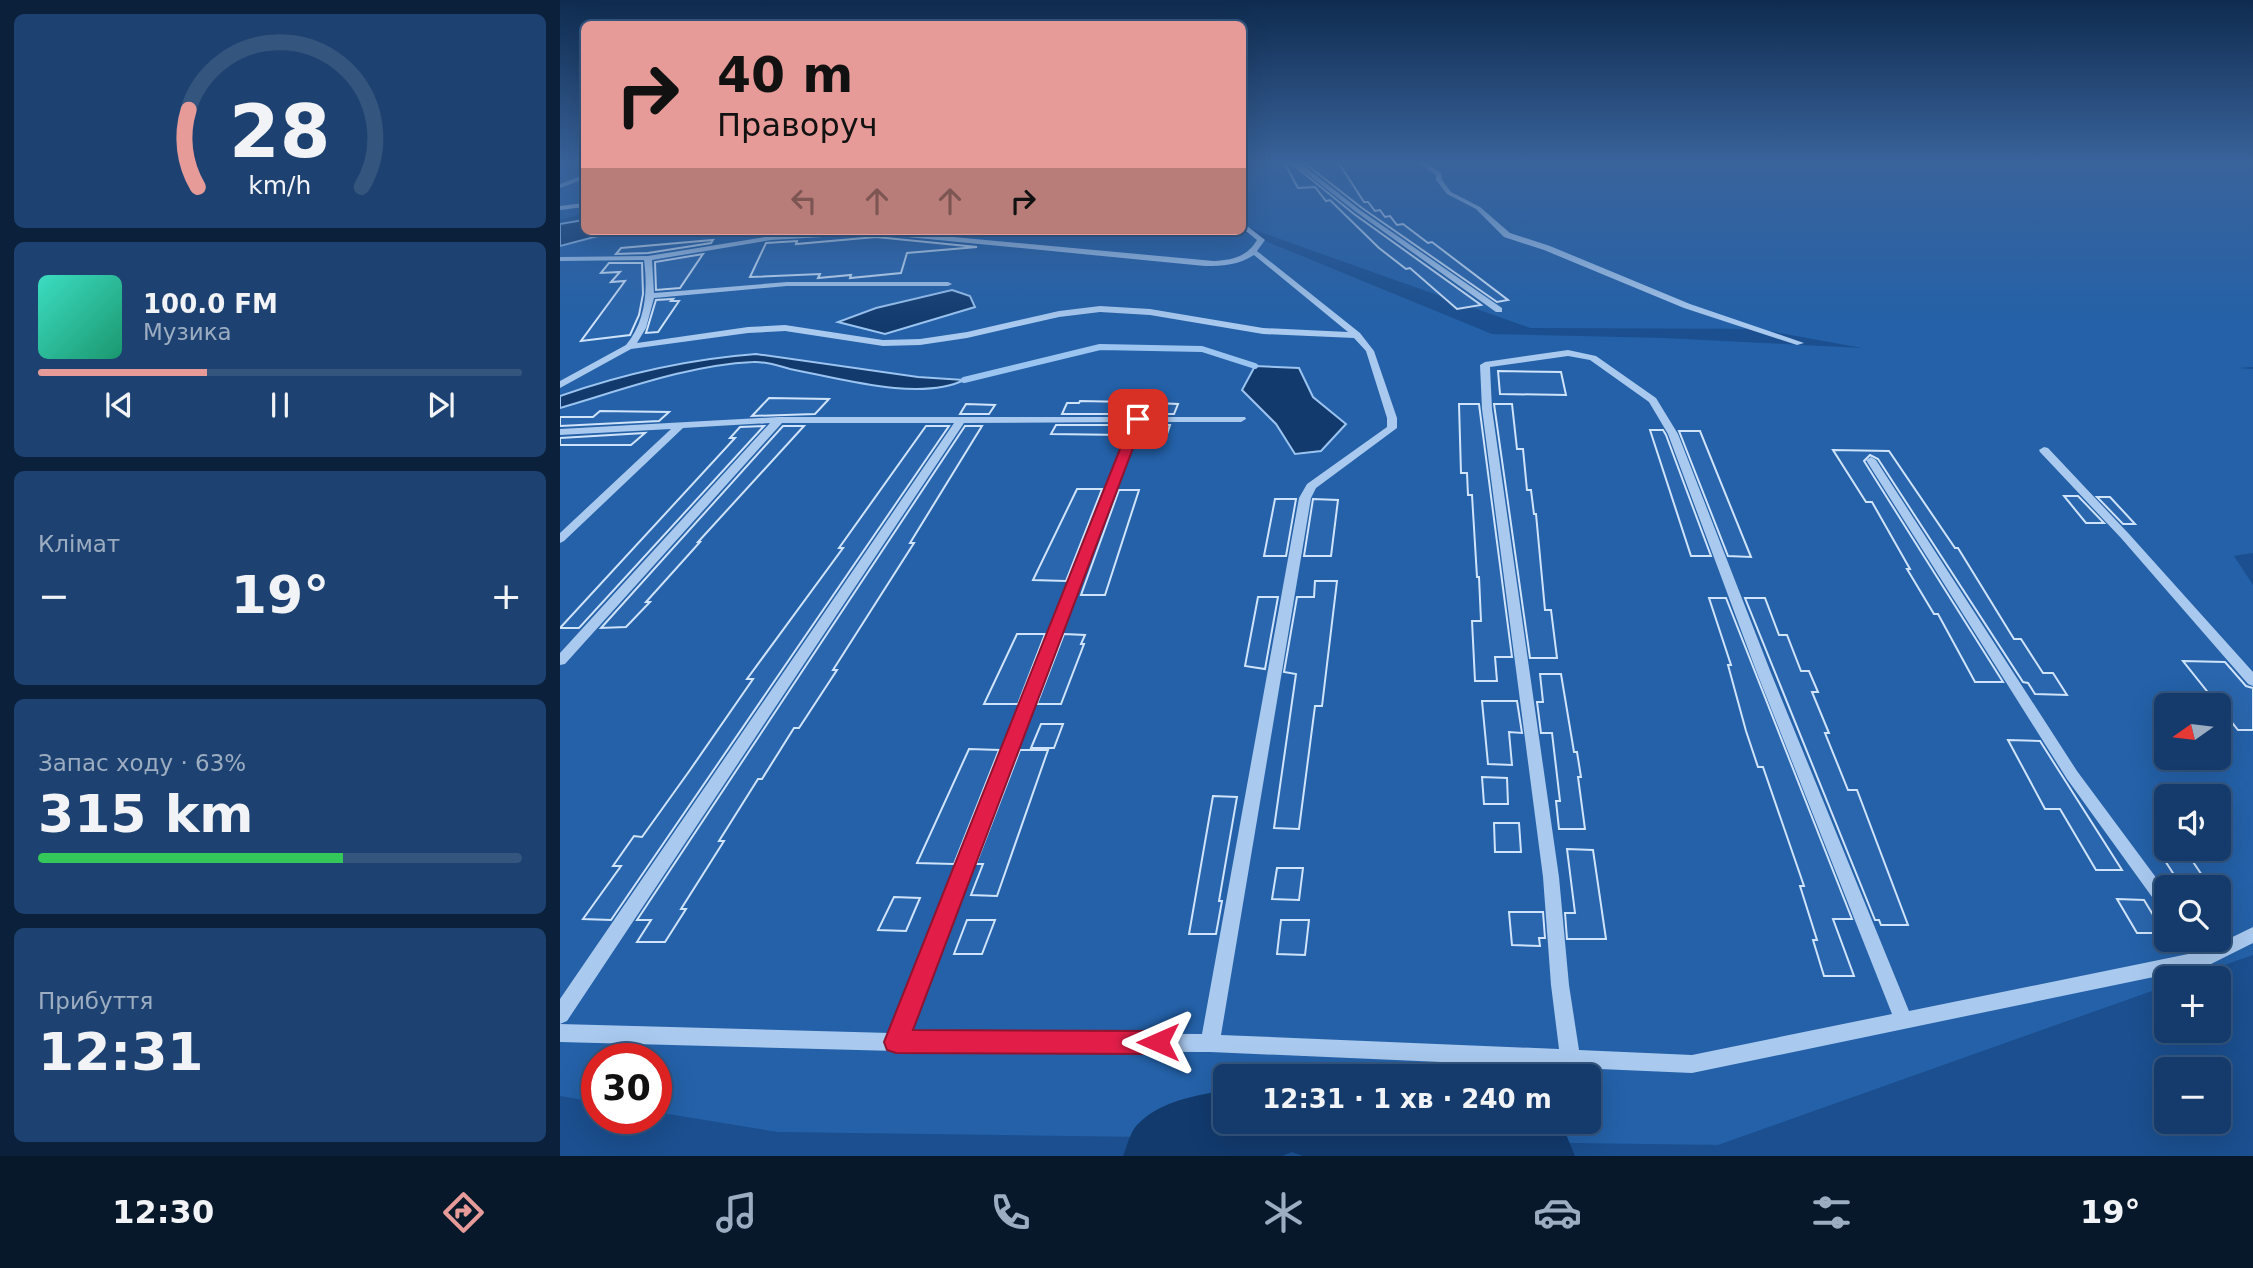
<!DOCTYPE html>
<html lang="uk">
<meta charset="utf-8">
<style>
:root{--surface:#143b6b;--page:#1d4271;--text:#f1f3f6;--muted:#9dadc1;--line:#33557e;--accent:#e69b98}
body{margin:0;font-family:"DejaVu Sans",sans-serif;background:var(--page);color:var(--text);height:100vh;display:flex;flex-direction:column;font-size:26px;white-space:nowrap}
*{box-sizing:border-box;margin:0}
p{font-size:23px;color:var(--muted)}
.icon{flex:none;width:38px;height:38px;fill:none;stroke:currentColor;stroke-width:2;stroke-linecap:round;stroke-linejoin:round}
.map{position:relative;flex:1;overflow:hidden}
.drawer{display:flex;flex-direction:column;gap:14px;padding:14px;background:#0b203b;width:560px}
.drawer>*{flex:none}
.hud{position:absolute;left:21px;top:21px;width:665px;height:214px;border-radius:10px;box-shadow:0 7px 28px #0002,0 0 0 2px var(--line);background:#e69b98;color:#111;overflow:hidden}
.needle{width:46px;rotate:256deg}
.controls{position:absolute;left:1594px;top:693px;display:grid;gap:14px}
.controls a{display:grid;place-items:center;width:77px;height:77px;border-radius:10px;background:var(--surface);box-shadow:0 7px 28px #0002,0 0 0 2px var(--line);font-size:35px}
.speed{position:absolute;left:21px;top:1043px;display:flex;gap:14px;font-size:35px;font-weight:700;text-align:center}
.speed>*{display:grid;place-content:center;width:91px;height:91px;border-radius:50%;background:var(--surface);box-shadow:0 7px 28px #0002,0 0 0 2px var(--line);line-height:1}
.speed .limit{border:10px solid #d22;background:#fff;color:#111}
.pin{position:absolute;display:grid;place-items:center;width:60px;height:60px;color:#fff;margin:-30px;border-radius:14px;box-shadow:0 4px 10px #0006}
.me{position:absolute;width:77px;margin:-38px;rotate:270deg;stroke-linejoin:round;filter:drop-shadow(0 0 5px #0008)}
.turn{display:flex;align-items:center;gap:24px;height:147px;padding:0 21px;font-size:32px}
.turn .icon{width:91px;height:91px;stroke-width:2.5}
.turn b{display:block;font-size:49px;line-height:60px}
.lanes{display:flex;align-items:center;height:66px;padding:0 21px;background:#0003;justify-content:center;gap:35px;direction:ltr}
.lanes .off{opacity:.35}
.big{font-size:52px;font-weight:600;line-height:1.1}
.drawer .tile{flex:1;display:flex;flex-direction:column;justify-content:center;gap:10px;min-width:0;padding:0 24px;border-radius:10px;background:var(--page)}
.drawer .dial{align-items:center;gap:0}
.dial svg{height:182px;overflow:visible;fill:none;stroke:var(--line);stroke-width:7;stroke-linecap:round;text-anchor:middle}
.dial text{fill:var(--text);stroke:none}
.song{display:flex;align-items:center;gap:21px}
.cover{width:84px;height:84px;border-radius:10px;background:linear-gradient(135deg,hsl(170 70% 55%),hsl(160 70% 35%))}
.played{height:7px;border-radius:4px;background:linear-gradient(90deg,var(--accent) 35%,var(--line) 35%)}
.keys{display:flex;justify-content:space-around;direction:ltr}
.heat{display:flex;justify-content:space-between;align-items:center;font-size:38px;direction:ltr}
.charge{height:10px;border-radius:5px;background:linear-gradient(90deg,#34c759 63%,var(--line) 0)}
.trip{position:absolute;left:653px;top:1064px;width:388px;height:70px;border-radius:10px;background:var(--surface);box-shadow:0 7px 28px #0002,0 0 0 2px var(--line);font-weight:600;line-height:70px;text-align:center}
.tabs{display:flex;height:112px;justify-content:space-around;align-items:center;background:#08182b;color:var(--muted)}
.tabs .icon{width:49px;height:49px}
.tabs .on{color:var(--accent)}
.tabs b{font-size:32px;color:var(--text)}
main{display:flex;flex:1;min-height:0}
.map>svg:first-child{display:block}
.green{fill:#2461a8;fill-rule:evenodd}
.water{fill:#123a6d;stroke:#9cc4f0;stroke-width:2}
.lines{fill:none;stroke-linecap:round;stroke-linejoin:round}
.stream{stroke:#9cc4f0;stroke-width:6}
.river{fill:#123a6d;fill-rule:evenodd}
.building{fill:#2a66ad;stroke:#cfe3fa;stroke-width:2}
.minor{fill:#a9c9ee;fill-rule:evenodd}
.route{fill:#e11d48;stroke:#92132f;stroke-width:2}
</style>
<main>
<section class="drawer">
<div class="tile dial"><svg viewBox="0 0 100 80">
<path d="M14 69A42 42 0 1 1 86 69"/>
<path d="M14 69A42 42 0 0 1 10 35" stroke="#e69b98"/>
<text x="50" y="56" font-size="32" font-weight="700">28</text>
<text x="50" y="72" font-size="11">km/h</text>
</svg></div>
<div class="tile">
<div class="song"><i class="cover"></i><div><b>100.0 FM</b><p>Музика</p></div></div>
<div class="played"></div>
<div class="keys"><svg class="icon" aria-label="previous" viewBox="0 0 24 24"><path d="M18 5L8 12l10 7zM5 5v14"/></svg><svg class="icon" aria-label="pause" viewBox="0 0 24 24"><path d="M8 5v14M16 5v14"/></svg><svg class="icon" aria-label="next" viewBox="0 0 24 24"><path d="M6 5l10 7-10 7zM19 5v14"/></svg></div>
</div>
<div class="tile"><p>Клімат</p>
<div class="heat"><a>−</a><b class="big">19°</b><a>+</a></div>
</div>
<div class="tile"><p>Запас ходу · 63%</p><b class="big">315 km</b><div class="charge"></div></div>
<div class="tile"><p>Прибуття</p><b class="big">12:31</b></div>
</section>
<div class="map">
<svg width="1693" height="1156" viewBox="0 0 1693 1156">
<rect width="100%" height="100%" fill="#1b4f8f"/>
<!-- green -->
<g class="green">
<polygon points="0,162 24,162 24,213 0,220"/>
<path d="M 683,162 L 1693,162 L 1693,367 L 1677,368 L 1693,369 L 1693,553 L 1674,556 L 1693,585 L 1693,955 L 1627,978 L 1606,978 L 1606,986 L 1158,1145 L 218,1132 L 96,1112 L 96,1059 L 37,1059 L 37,1102 L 0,1096 L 0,226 L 24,217 L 24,231 L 681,231 L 932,334 L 1105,338 L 1302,348 L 1198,329 L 970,328 L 683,226 ZM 1606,705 L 1659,705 L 1659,758 L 1606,758 ZM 1606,796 L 1659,796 L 1659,849 L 1606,849 ZM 1606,887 L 1659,887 L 1659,940 L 1606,940 ZM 665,1076 L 1029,1076 L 1029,1122 L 665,1122 Z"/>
</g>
<!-- water -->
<g class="water">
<polygon points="24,220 24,231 57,231 0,246 0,224"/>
<polygon points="392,290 410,296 415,307 325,334 278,322 316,308"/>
<path d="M 196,354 L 358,377 L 404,380 C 360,402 278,378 230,369 C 219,366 205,361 193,362 C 128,365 62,390 0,408 L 0,396 C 63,374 129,359 196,354 Z"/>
<polygon points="695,366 739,368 753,397 786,424 761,451 735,454 716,424 682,390"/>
</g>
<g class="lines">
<!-- stream -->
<polyline class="stream" points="404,380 540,347 642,349 695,366"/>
<!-- river -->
<path class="river" d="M 665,1090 L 665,1122 L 991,1122 L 1003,1127 L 1015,1156 L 743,1156 L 732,1152 L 722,1156 L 563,1156 C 567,1147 570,1132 577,1125 C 600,1101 634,1096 665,1090 Z"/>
</g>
<!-- building -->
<g class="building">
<polygon points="724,162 730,162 794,214 921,305 897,309 850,268 846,269 819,248 770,200 766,201 755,187 738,188"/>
<polygon points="743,162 778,162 804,202 808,202 815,211 820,210 825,217 830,216 837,225 843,224 868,243 872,242 948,300 937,302 802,208"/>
<polygon points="316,237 417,247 347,253 341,273 290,278 291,275 258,278 260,274 190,277 206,243 237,241 236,244"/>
<polygon points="153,240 151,243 88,253 56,254 61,248"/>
<polygon points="143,254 120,288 96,290 95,262"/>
<polygon points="49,263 82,263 83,294 79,315 70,335 21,341 65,281 51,282 60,272 41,273"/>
<polygon points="113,299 111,301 119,301 98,332 86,333 96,300"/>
<polygon points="938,371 1001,372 1006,395 940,394"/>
<polygon points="209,398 269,399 255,414 192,416"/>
<polygon points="520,401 570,402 618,404 614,414 502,414 507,403 519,403"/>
<polygon points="406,404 435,405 429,414 400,414"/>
<polygon points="899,404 919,404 952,657 935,657 937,681 915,681 912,621 921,621 919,577 917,577 912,495 908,495 907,473 901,473"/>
<polygon points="934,404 952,404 957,449 963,449 967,490 971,490 974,514 976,514 985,610 991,610 997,658 970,658"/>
<polygon points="40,411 109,412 99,421 0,426 0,417 33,417"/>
<polygon points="496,425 568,425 564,435 491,434"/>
<polygon points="584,425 610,425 607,434 580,435"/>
<polygon points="204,426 19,628 0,628 175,438 170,438 180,427"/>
<polygon points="223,426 244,426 138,542 140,542 86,602 90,602 66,627 41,628"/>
<polygon points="366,426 389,426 51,920 23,919 61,866 53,866 74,836 82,837 130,770 193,679 187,679 283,548 279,548"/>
<polygon points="405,426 422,426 350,543 354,543 273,670 277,670 239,728 234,728 202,779 198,779 159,841 164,841 121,909 126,909 105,942 77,942 91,920 77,920"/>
<polygon points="1090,430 1103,430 1106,435 1151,556 1131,556"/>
<polygon points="1119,431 1140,431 1191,557 1168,556"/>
<polygon points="85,433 71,445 0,445 0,438"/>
<polygon points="1273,450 1329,451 1395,548 1398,548 1454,639 1461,639 1483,673 1493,673 1507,695 1475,694 1468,683 1463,682 1318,459 1310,455 1304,461 1443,682 1415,682 1378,614 1374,614 1347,569 1350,569 1312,502 1306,502"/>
<polygon points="517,489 542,489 506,581 473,580"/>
<polygon points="559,490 579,490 545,595 521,595"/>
<polygon points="1504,496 1518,496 1544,523 1526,523"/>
<polygon points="1537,497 1550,497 1575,524 1563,524"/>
<polygon points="715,499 736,499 726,556 704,556"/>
<polygon points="753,499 778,500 771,556 744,556"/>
<polygon points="755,581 777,581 762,706 755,706 739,829 714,828 736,674 724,672 737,597 754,597"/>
<polygon points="698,597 718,597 705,669 685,666"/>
<polygon points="1149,598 1166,598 1292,919 1273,919 1294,976 1264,976 1253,940 1257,940 1240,886 1244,886 1203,767 1198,767 1186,731 1168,665 1171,665"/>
<polygon points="1185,598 1205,598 1219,635 1227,635 1241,671 1249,671 1258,692 1252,692 1269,733 1265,733 1288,790 1297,790 1348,925 1321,925 1319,920 1315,920"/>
<polygon points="457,634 485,634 458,704 424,704"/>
<polygon points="504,634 525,635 521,644 524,644 501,704 477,704"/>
<polygon points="1623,661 1665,662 1686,686 1693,688 1693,730 1678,730"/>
<polygon points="980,674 1001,674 1014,752 1017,752 1021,777 1018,777 1025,829 999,829 996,801 1000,801 992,733 981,733 977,702 983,702"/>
<polygon points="922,701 957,701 962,733 949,732 952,765 928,764"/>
<polygon points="481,724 503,724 494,748 471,748"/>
<polygon points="1448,740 1480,741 1562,870 1536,870 1500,809 1485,809"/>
<polygon points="409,749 439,750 394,864 357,863"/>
<polygon points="460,750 488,750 437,896 411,895 423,864 416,864"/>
<polygon points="922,777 947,778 948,804 924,804"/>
<polygon points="653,796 677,797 659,901 662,901 656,934 629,934"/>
<polygon points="934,823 959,823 961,852 935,852"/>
<polygon points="1007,849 1033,850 1046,939 1007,939 1005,913 1015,913"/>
<polygon points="1600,853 1627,853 1648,884 1620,884"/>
<polygon points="717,868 743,868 739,900 712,899"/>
<polygon points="334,897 360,898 346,931 318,930"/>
<polygon points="1557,899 1584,900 1604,933 1577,933"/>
<polygon points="949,912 983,912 985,938 979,938 980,946 952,945"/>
<polygon points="407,920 435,920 422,954 394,954"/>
<polygon points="721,920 749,920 745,955 717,954"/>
</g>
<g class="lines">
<!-- minor -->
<g class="minor">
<polygon points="732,162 739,162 800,210 942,308 942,312 936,312 796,212"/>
<polygon points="858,162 865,162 881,173 882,180 891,192 920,207 950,233 990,246 1130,304 1244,343 1237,345 1124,308 984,250 944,237 916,209 887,194 876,180 876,175"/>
<polygon points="24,175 24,179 0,188 0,184"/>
<polygon points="24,203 24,207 0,210 0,206"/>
<path d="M 682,222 L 705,240 L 697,251 L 800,333 L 814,351 L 837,418 L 837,428 L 756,488 L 751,498 L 661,1035 L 999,1049 L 991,985 L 983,877 L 922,409 L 920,365 L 925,362 L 1008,350 L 1036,356 L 1096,398 L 1118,434 L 1211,673 L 1349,1011 L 1633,953 L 1625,940 L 1644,940 L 1650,948 L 1693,927 L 1693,943 L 1647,966 L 1132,1073 L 650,1052 L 336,1051 L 0,1042 L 0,1024 L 330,1033 L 572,422 L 404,423 L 7,1021 L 0,1024 L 0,999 L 394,423 L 222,423 L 5,664 L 0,665 L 0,653 L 210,423 L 123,428 L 4,541 L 0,543 L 0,533 L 111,429 L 0,435 L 0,429 L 219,417 L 685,417 L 686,419 L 681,422 L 582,422 L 349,1033 L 642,1034 L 739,498 L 747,484 L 827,427 L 827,418 L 806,351 L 794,338 L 703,334 L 590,315 L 540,312 L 499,317 L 407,338 L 360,345 L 323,346 L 225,331 L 188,333 L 71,349 L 0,388 L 0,381 L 66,345 C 86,321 88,290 84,260 L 0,261 L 0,257 L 88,256 L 211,236 L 328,231 L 654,261 C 672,260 687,257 697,240 L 682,228 ZM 316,234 L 645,266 C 662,266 679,265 694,255 L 788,332 L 703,328 L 590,309 L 540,306 L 499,311 L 407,332 L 360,339 L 323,340 L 225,325 L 188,327 L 77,343 L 86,328 L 94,298 L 227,286 L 388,286 L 392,284 L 388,282 L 227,282 L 94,293 L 92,260 L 211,240 ZM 1008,356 L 1030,360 L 1089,402 L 1108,434 L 1197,673 L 1332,1014 L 1132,1055 L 1019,1050 L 1009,985 L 999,877 L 932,409 L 930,367 Z"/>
<polygon points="1484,447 1488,448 1569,534 1693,672 1693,686 1688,684 1561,538 1480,452 1479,450"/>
<polygon points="1311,457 1316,460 1517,771 1606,891 1606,910 1600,908 1507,779 1306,460"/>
</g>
</g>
<!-- sky -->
<linearGradient id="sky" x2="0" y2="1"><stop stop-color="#0f2b4f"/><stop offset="0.5" stop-color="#39639b"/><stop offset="1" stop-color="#39639b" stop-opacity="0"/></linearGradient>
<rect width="1693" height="324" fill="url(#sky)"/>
<!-- route -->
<polygon class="route" points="578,415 584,419 353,1030 598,1031 607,1034 610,1042 607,1051 598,1054 336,1053 327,1050 324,1042 572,419"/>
</svg>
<div class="controls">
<a><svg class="needle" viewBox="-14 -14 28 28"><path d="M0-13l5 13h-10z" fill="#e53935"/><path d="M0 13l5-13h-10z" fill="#9dadc1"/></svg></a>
<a><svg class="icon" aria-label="sound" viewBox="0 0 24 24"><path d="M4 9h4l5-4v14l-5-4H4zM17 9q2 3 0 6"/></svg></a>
<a><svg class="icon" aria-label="search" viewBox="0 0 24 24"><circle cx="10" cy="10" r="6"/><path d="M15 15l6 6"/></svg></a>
<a>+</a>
<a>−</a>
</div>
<div class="speed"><div class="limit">30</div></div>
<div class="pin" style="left:578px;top:419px;background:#d93025"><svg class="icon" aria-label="arrive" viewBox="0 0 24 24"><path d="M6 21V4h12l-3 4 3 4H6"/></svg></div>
<svg class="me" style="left:598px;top:1042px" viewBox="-20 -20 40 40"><path d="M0-17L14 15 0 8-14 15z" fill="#e11d48" stroke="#fff" stroke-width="4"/></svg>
<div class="trip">12:31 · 1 хв · 240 m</div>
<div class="hud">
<div class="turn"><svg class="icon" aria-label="right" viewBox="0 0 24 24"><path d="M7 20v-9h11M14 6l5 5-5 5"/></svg><div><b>40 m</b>Праворуч</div></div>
<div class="lanes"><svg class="icon off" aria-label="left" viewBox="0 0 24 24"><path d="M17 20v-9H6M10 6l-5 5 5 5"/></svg><svg class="icon off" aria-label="ahead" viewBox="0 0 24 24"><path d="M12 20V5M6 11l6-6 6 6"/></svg><svg class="icon off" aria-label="ahead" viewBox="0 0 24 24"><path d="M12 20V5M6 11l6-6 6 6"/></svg><svg class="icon" aria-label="right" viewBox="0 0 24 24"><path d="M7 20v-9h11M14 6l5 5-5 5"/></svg></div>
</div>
</div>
</main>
<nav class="tabs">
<b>12:30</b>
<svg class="icon on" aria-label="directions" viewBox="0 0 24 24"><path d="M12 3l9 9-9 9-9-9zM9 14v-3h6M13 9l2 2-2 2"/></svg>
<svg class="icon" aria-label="music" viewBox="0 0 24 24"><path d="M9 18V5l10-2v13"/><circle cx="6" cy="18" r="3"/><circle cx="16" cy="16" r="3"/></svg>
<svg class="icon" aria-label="phone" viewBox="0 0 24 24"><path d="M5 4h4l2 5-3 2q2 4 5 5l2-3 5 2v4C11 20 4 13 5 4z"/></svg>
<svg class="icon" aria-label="climate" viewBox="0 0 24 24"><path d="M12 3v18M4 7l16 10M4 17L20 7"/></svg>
<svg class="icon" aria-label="car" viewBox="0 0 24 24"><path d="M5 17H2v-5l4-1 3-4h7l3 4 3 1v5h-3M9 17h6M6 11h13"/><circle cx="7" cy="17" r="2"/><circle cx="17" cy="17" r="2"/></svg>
<svg class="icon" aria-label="filters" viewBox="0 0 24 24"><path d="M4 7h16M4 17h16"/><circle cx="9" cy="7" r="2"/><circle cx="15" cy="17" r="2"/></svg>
<b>19°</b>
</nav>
